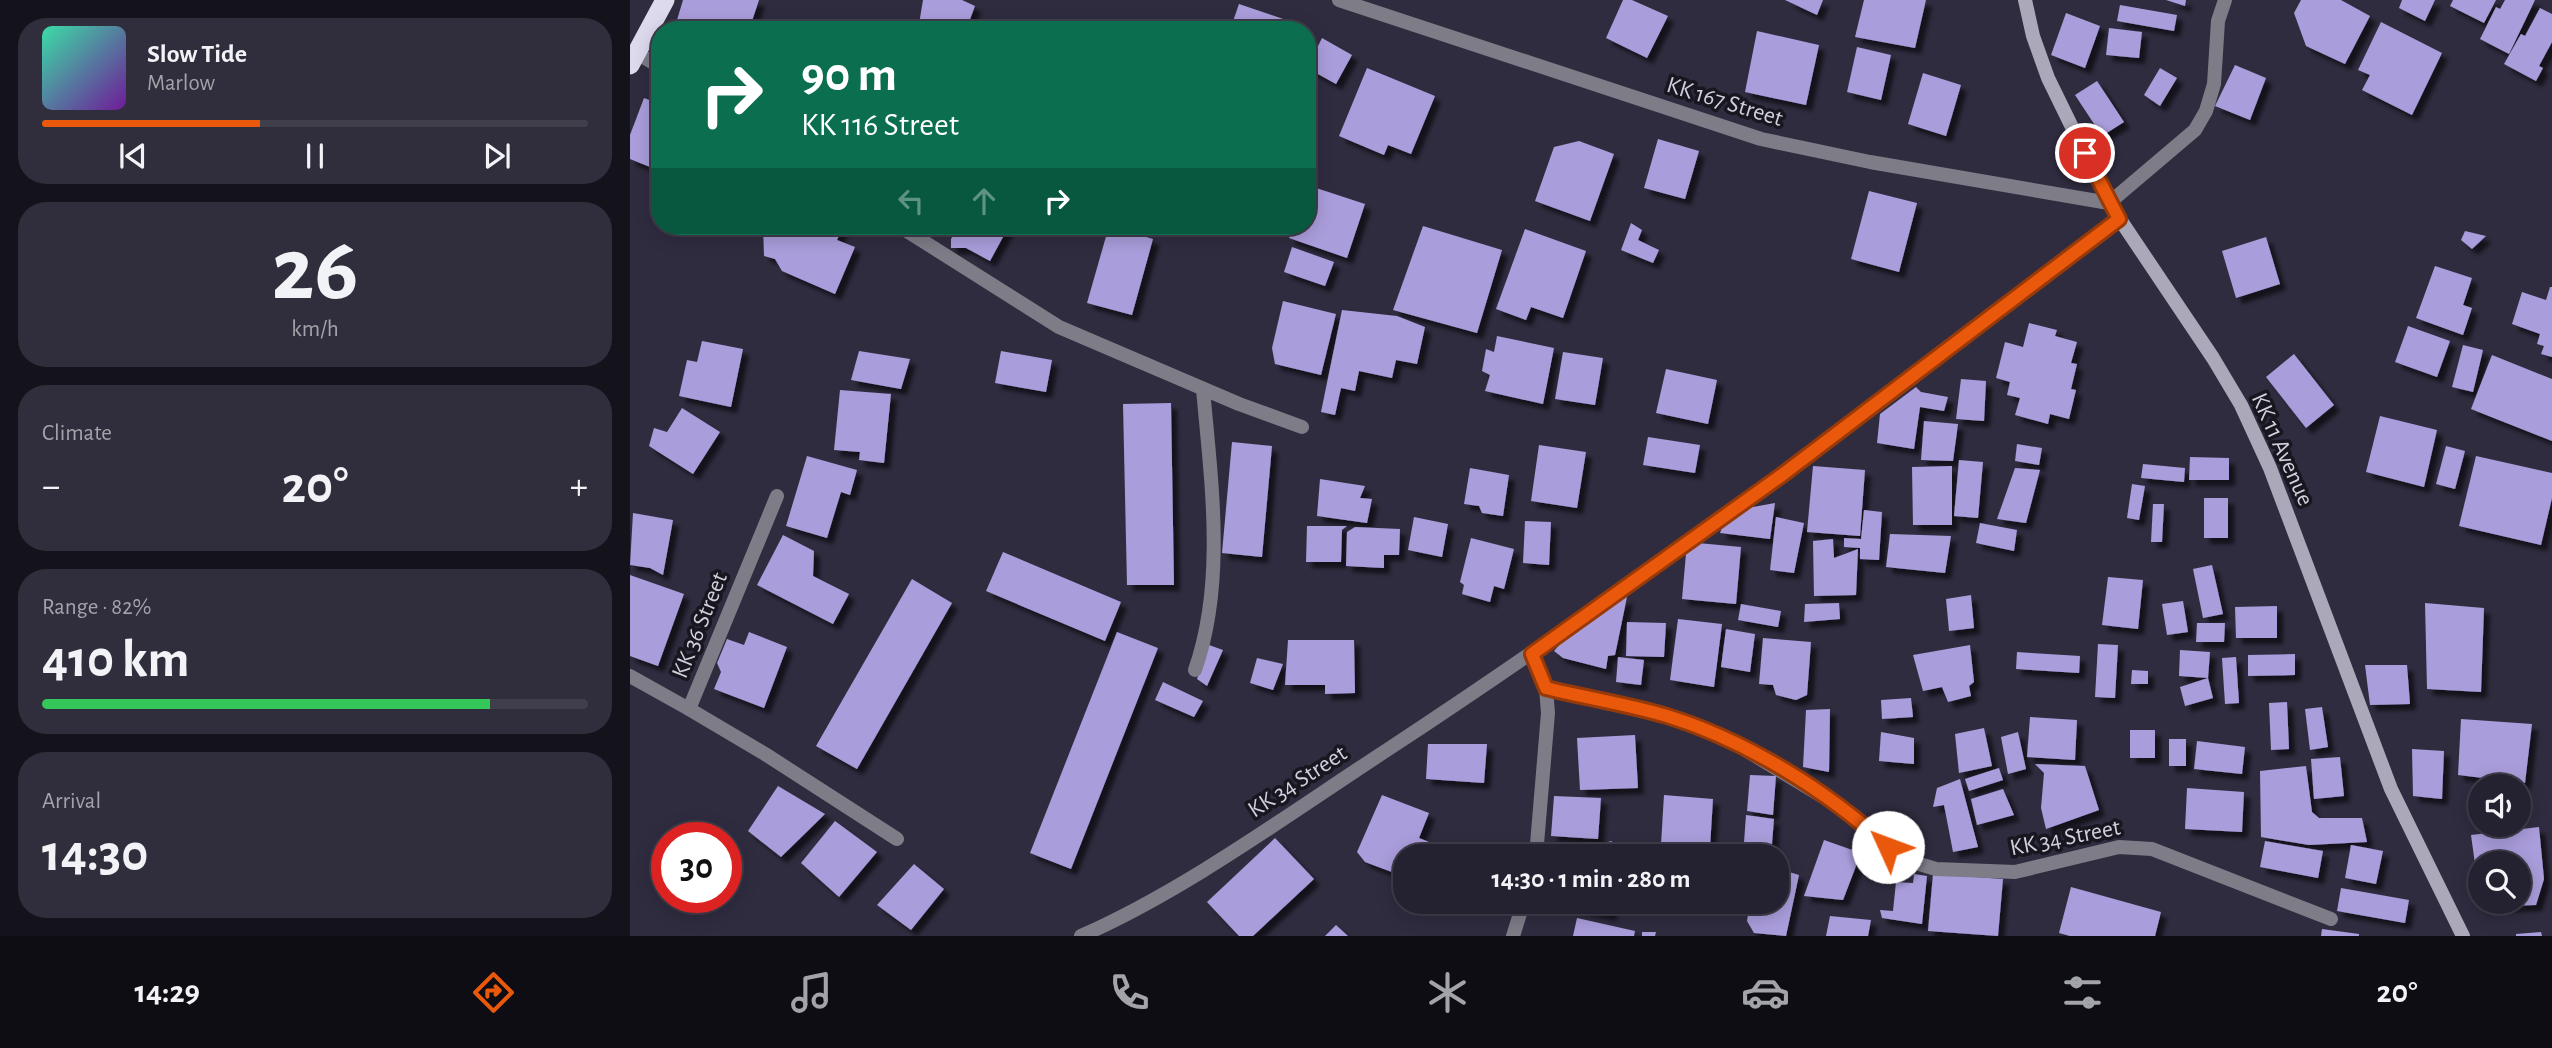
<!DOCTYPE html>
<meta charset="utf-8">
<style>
:root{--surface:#242130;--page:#302e3c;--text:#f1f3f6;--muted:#a3a3ab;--line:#413e4c;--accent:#ea580c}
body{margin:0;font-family:"Alegreya Sans",sans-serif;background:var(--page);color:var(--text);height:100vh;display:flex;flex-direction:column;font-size:26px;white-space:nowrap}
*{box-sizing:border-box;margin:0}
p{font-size:23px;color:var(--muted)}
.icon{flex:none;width:38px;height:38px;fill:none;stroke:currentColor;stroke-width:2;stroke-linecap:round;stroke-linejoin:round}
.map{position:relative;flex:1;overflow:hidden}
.sheet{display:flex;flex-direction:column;gap:18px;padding:18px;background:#14121a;width:630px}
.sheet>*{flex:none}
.top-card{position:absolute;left:21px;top:21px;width:665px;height:214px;border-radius:28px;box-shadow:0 4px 18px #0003,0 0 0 2px var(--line);background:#0b6e4f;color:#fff;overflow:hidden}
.fabs{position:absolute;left:1838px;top:774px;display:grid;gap:14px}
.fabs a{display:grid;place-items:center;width:63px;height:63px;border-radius:50%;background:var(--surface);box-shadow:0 4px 18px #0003,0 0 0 2px var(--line);font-size:35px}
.speed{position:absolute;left:21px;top:822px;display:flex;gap:14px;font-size:35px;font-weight:700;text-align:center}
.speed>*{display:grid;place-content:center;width:91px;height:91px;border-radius:50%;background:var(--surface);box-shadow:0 4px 18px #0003,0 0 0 2px var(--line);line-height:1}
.speed .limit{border:10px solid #d22;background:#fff;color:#111}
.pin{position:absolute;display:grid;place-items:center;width:60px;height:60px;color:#fff;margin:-30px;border:4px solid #fff;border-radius:50%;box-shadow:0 2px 7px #0007}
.me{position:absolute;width:77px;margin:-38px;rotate:313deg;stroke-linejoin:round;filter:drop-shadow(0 0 5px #0008)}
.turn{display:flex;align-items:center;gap:24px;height:147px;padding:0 35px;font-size:32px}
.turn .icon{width:91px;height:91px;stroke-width:2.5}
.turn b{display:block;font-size:49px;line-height:60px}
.lanes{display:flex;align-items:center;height:66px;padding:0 35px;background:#0003;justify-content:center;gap:35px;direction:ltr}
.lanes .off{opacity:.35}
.big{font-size:52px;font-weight:700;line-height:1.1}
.sheet .widget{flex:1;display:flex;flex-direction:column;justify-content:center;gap:10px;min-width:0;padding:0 24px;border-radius:28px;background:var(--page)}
.sheet .dial{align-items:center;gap:0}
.dial b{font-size:91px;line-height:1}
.song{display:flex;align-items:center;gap:21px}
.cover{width:84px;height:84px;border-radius:10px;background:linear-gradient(135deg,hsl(160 70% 55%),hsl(280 70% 35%))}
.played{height:7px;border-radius:4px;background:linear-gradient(90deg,var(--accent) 40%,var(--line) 40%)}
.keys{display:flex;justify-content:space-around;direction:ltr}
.heat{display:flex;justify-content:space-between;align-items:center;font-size:38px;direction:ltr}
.charge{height:10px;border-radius:5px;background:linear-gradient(90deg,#34c759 82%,var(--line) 0)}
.trip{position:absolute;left:763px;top:844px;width:396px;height:70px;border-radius:28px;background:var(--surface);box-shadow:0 4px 18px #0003,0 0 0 2px var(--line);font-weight:700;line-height:70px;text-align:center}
.tabs{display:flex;height:112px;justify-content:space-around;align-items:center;background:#0e0d13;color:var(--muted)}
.tabs .icon{width:49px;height:49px}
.tabs .selected{color:var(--accent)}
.tabs b{font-size:32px;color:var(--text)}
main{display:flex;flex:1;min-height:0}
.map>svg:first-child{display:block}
.building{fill:#aa9ddb;filter:url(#shadow)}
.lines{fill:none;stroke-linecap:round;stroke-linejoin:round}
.minor{stroke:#7e7c87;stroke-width:14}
.secondary{stroke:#aba8ba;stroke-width:14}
.trunk{stroke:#dedaee;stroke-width:19}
.route-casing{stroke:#983908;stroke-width:18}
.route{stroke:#ea580c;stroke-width:12}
.labels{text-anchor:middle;stroke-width:7;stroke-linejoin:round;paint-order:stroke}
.street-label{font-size:24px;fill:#d2d0dd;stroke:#18161f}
</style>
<main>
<section class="sheet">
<div class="widget">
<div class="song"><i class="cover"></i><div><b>Slow Tide</b><p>Marlow</p></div></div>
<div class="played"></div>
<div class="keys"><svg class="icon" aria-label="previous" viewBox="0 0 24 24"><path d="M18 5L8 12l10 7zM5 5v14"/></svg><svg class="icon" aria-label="pause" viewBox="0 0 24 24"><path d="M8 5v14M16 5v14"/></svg><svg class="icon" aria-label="next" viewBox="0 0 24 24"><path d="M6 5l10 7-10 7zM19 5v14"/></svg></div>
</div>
<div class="widget dial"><b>26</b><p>km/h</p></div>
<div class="widget"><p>Climate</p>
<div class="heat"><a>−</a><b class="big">20°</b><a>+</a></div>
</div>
<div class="widget"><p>Range · 82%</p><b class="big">410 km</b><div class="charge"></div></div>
<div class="widget"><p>Arrival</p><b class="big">14:30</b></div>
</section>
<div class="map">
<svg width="1922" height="936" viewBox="0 0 1922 936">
<defs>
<filter id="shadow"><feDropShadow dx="6" dy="6" stdDeviation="2" flood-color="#0009"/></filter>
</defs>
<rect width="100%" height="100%" fill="#302c40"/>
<!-- building -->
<g class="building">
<polygon points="53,0 129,0 119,30 44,30"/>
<polygon points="293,0 332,0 345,6 336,30 308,30 289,24"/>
<polygon points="993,0 1002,0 1038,16 1017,58 976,38"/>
<polygon points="1155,0 1193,0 1187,15"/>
<polygon points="1234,0 1296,0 1285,48 1225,37"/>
<polygon points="1536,0 1556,0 1555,6"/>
<polygon points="1671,0 1711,0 1740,16 1715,64 1676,46 1664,13"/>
<polygon points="1772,0 1805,0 1795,21 1769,8"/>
<polygon points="1823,0 1866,0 1854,23 1820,6"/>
<polygon points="1875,0 1905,0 1879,54 1850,39 1866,7 1870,9"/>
<polygon points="609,4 662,22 659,30 600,30"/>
<polygon points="1490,5 1547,15 1544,31 1487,21"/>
<polygon points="1910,8 1922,14 1922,42 1909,66 1913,68 1906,81 1874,64 1891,34 1895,36"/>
<polygon points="1436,13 1470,26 1455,68 1421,55"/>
<polygon points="1751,22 1812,53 1782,115 1732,90 1740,75 1728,70"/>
<polygon points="1479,28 1512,32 1509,58 1476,55"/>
<polygon points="1127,31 1189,45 1176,105 1115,92"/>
<polygon points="692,38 722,55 706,84 677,68"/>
<polygon points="1227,47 1261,55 1251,100 1217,92"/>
<polygon points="1605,65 1636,78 1620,120 1585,106"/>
<polygon points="737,68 805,96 781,154 758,145 754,155 709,136"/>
<polygon points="1530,68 1547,78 1530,106 1514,95"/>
<polygon points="1293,73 1331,85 1316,136 1278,124"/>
<polygon points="1467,81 1494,122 1472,136 1445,95"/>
<polygon points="14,98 30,104 30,171 0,159 0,135"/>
<polygon points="1028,139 1069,151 1055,199 1014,188"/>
<polygon points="949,141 984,154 960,221 905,201 924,147"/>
<polygon points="677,185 735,204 717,258 659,238 664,226 677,226"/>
<polygon points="1239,191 1287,203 1269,272 1221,259"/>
<polygon points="1001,223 1012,230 1008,240 1029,250 1023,263 991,250"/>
<polygon points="133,226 213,226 207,240 225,247 205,294 152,271 145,259 134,256"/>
<polygon points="329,226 379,226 360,261 336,248 321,248 321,239"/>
<polygon points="479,226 523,239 502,315 457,303"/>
<polygon points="793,226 872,250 847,333 763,310"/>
<polygon points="895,229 956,251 933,318 901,307 896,320 866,309"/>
<polygon points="1835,231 1856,236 1842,249 1831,240"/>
<polygon points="1636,237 1650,284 1606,298 1592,251"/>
<polygon points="662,247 704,262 695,286 654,272"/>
<polygon points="1805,266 1842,278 1833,305 1842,308 1833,335 1786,318"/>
<polygon points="1920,287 1922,287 1922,357 1911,354 1914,346 1907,344 1910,334 1882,324 1892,292 1916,300"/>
<polygon points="653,301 706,314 691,375 645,364 642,348"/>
<polygon points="712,310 767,316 795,327 787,364 766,360 762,378 729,371 725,391 711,388 705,415 691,412"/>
<polygon points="1399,323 1427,330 1425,336 1447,342 1441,363 1447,364 1441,389 1446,390 1439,419 1420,414 1418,424 1385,415 1390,398 1377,395 1380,382 1366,378 1375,342 1393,347"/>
<polygon points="1778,326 1820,341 1807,377 1765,362"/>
<polygon points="867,336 924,348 913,404 855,391 860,375 852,371 856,349 864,352"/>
<polygon points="72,341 113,349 101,407 49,396 57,360 67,362"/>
<polygon points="1833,345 1853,350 1843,392 1822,387"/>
<polygon points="229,351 280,359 271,389 221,380"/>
<polygon points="371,351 422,360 416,392 365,383"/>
<polygon points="933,352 973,358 965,405 925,399"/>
<polygon points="1664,354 1704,405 1676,428 1636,377"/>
<polygon points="1862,355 1922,379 1922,441 1841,409"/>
<polygon points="1036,369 1087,380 1078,424 1026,413"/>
<polygon points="1331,379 1356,381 1354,421 1326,419"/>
<polygon points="1286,387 1291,392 1318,397 1314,411 1290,407 1284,449 1247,443 1250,414"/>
<polygon points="210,390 261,394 254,463 229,460 230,452 204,450"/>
<polygon points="541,403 544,585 497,585 493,404"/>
<polygon points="52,408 90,432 63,474 19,446 24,428 37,432"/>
<polygon points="1750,416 1807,430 1794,487 1736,472"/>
<polygon points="1294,421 1328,424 1323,461 1291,460"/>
<polygon points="1018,437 1070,445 1065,473 1013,465"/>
<polygon points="602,442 642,446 632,557 592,553"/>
<polygon points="1387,444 1412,448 1409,465 1385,461"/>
<polygon points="909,445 956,452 947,508 901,501"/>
<polygon points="1816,446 1835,451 1825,489 1806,484"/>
<polygon points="177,456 227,470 220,495 211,492 197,538 156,526"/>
<polygon points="1846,456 1922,473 1922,498 1911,545 1829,526"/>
<polygon points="1560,457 1599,458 1599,480 1559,480"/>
<polygon points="1329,460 1353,462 1348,518 1324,516"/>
<polygon points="1513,464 1555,468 1554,482 1511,478"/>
<polygon points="1183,466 1235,470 1230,536 1177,532"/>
<polygon points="1322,466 1322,525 1283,525 1282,467"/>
<polygon points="840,468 879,475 873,516 852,513 849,506 834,504"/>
<polygon points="1385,468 1410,470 1396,523 1367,519"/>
<polygon points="690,479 735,486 730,498 742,499 737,523 687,516"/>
<polygon points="1502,484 1515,486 1509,520 1497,518"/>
<rect x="1574" y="498" width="24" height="40"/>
<polygon points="1145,503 1140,539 1090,533 1094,522 1112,509"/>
<polygon points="1523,504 1534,504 1532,542 1521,542"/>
<polygon points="1234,510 1252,512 1249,560 1230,559 1230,548 1214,547 1214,538 1231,539"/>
<polygon points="3,513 43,520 33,575 20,568 0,565"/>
<polygon points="784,517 818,524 812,557 778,550"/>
<polygon points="1146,517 1174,523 1164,573 1140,570"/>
<polygon points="895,521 921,522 919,565 893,563"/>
<polygon points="1350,523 1387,530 1384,551 1346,543"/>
<polygon points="677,526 717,526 712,530 711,562 676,562"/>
<polygon points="725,527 770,529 769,555 754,555 754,568 716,566 717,532"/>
<polygon points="1260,534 1321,536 1315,573 1256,567"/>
<polygon points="153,535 184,551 183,576 219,594 203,624 127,585"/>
<polygon points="841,538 884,549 874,589 864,586 860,602 832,594 834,585 830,582"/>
<polygon points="1203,539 1204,558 1228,549 1226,595 1184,596 1183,541"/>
<polygon points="1057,542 1111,547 1106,604 1052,599"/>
<polygon points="373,552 491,602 475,641 356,591"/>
<polygon points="1582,565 1593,614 1573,618 1563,569"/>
<polygon points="0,575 54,594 28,666 0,656"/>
<polygon points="1478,577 1513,580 1508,629 1472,625"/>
<polygon points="282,579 322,603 227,769 186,746"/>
<polygon points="1341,595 1344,628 1319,631 1316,599"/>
<polygon points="997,597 985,655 978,656 976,669 933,658 924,651 937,636 970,608"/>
<polygon points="1553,601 1558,632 1537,635 1532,604"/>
<polygon points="1209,603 1210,619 1174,622 1175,604"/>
<polygon points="1795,603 1854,608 1851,692 1797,689"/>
<polygon points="1111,604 1151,611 1148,627 1108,620"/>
<polygon points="1647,606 1647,638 1606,638 1605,607"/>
<polygon points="1048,619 1092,624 1084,687 1040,680"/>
<polygon points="997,622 1036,623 1034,657 996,656"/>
<polygon points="1567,623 1595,623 1594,642 1566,642"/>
<polygon points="1096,629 1125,634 1120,672 1091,667"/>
<polygon points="119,632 157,647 134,708 84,689 91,672 87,663 97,639 114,645"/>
<polygon points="487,632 528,648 441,869 400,853"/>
<polygon points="1133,638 1181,642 1177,695 1166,700 1146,695 1143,685 1129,684"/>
<polygon points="658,640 724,640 725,693 695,694 695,685 655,685"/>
<polygon points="1468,644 1488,645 1485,698 1465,697"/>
<polygon points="579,645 593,650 577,686 567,679"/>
<polygon points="1340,645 1344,682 1339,686 1341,696 1318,702 1312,687 1293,691 1283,655"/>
<polygon points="1550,650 1580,652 1578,678 1583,698 1555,706 1550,687 1578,678 1549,676"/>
<polygon points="1387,652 1450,656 1449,673 1386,669"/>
<polygon points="1665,654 1665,675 1618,676 1618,655"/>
<polygon points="988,657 1014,660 1011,685 986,682"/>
<polygon points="1606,657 1609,703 1595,704 1592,658"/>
<polygon points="627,658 653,664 643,690 620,683"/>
<polygon points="1735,665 1777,665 1780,704 1740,705"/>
<polygon points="1502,670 1518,671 1518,684 1501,684"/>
<polygon points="533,682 573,701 564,717 525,700"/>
<polygon points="1281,698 1283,717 1252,719 1251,700"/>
<polygon points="1657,702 1659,749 1641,750 1639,703"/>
<polygon points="1692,707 1698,747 1680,750 1675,709"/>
<polygon points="1200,709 1199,772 1173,767 1176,710"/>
<polygon points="1400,717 1447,720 1445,760 1397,757"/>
<polygon points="1831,719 1902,724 1895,783 1828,775"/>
<polygon points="1354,728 1362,766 1329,773 1325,734"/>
<rect x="1500" y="730" width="25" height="28"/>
<polygon points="1251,732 1284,738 1284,764 1249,761"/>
<polygon points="1388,732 1396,769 1378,774 1371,737"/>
<polygon points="1005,735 1008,788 950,790 947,738"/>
<rect x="1539" y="739" width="17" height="27"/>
<polygon points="1567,741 1615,747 1612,774 1564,769"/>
<polygon points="798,744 857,744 854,783 796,779"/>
<polygon points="1782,749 1814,751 1812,799 1783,796"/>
<polygon points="1710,757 1714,796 1684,799 1681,759"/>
<polygon points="1405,764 1455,766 1469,810 1416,829 1411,808 1414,773"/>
<polygon points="1676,766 1682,812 1689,818 1732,818 1737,842 1679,845 1631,837 1630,771"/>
<polygon points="1369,768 1373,780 1339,791 1335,779"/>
<polygon points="1120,775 1146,776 1143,815 1117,811"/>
<polygon points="1330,779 1348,847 1323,852 1314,805 1303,807 1307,788"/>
<polygon points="148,786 195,814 151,857 118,831"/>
<polygon points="1557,788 1614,792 1612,832 1555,829"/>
<polygon points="1373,789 1384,815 1347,825 1341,799"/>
<polygon points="752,795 799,813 789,838 799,842 794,856 775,856 775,877 735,862 727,852"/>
<polygon points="1034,795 1083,799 1080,847 1031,844"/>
<polygon points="924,796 971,798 968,839 921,836"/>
<polygon points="1116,815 1144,819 1141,856 1113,856"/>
<polygon points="205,821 247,852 209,897 171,863"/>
<polygon points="1909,827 1914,879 1906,905 1851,907 1850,901 1888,901 1888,863 1850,863 1848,886 1841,835"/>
<polygon points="645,838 684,879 623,936 609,936 577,902"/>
<polygon points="1194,840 1231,853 1213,900 1174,896"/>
<polygon points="982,841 979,856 948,856 950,848"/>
<polygon points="1635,841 1693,851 1688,878 1630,867"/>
<polygon points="1721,845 1753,851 1746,884 1715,878"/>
<polygon points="284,864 314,889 281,930 247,905"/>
<polygon points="1146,868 1169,875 1156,936 1124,933 1117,921 1120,901 1146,901"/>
<polygon points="1284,874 1297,876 1292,924 1252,918 1250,910 1263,911 1266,882 1283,883"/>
<polygon points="1303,874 1373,879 1368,936 1298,931"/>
<polygon points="1441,887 1531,912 1525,936 1440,936 1429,933"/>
<polygon points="1711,888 1779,900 1775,923 1707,911"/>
<polygon points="939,901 983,901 980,915 938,906"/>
<polygon points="1200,916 1241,920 1238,936 1196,936"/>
<polygon points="947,918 1005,931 1004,936 943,936"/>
<polygon points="706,925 718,936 695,936"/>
<polygon points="1692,929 1729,934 1729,936 1691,936"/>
<polygon points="1012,932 1026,932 1025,936 1012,936"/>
<polygon points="1911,932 1912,936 1886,936 1886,934"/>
</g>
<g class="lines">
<!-- minor -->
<g class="minor">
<polyline points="709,0 1131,139 1240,162 1479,203 1565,130 1576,111 1584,84 1588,21 1595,0"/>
<polyline points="7,53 30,67"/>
<polyline points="269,226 429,327 609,404 672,427"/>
<polyline points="902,654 916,688 918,713 906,856"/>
<path d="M 565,670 C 596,581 581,481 573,389"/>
<polyline points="0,676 59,709 147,496"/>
<polyline points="916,688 1037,716 1099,740 1225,816 1276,860 1306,869 1385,872 1489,847 1522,849 1701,919"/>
<polyline points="59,709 135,754 267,839"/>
<path d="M 451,936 C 556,890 663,811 760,748 C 1011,583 1251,403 1489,219"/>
<polyline points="883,936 894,901"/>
</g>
<!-- secondary -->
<polyline class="secondary" points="1395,0 1403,36 1418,78 1479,203 1583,358 1611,405 1640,468 1761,789 1833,936"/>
<!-- trunk -->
<polyline class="trunk" points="0,65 35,0"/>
</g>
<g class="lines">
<defs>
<path id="route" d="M 1258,847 C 1198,791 1115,740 1037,716 C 997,704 956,698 916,688 L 902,654 L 1152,475 L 1489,219 L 1455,153"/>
</defs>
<!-- route casing -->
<use href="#route" class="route-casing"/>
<!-- route -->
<use href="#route" class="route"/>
</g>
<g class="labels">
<!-- street labels -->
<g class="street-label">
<text transform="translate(1095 101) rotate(17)" y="8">KK 167 Street</text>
<text transform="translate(1653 449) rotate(66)" y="8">KK 11 Avenue</text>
<text transform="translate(69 625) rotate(-68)" y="8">KK 36 Street</text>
<text transform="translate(667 781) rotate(-33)" y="8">KK 34 Street</text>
<text transform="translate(1435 837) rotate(-11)" y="8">KK 34 Street</text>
</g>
</g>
</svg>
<div class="fabs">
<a><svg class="icon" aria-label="sound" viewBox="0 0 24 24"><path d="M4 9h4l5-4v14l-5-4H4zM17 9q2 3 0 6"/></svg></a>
<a><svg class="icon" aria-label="search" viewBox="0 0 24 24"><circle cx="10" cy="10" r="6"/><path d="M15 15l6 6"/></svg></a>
</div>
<div class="speed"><div class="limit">30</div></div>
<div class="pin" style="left:1455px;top:153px;background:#d93025"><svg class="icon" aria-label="arrive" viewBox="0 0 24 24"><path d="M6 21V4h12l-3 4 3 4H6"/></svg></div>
<svg class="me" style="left:1258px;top:847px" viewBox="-20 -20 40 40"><circle r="19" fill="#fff"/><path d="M0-13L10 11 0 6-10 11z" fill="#ea580c"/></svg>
<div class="trip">14:30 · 1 min · 280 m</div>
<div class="top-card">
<div class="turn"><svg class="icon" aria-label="right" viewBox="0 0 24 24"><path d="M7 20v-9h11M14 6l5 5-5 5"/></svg><div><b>90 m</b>KK 116 Street</div></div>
<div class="lanes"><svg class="icon off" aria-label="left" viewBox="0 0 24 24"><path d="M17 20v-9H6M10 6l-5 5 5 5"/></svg><svg class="icon off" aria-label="ahead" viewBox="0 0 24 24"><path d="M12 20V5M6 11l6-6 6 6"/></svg><svg class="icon" aria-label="right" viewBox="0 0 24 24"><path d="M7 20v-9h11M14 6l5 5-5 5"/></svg></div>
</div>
</div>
</main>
<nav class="tabs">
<b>14:29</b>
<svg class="icon selected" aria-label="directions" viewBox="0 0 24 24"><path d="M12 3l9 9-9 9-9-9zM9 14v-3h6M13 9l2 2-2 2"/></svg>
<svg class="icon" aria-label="music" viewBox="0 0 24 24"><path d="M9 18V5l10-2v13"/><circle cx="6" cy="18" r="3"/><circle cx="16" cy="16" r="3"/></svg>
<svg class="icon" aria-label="phone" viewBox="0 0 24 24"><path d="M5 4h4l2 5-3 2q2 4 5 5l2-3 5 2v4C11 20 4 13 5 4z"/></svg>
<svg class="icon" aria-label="climate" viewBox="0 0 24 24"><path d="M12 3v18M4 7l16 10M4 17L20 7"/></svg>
<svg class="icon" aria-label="car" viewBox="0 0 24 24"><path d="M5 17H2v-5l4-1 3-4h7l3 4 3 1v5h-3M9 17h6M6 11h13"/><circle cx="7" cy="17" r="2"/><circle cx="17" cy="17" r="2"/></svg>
<svg class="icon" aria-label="filters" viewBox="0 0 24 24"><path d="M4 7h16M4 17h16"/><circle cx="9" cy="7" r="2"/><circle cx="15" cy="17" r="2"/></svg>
<b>20°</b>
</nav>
